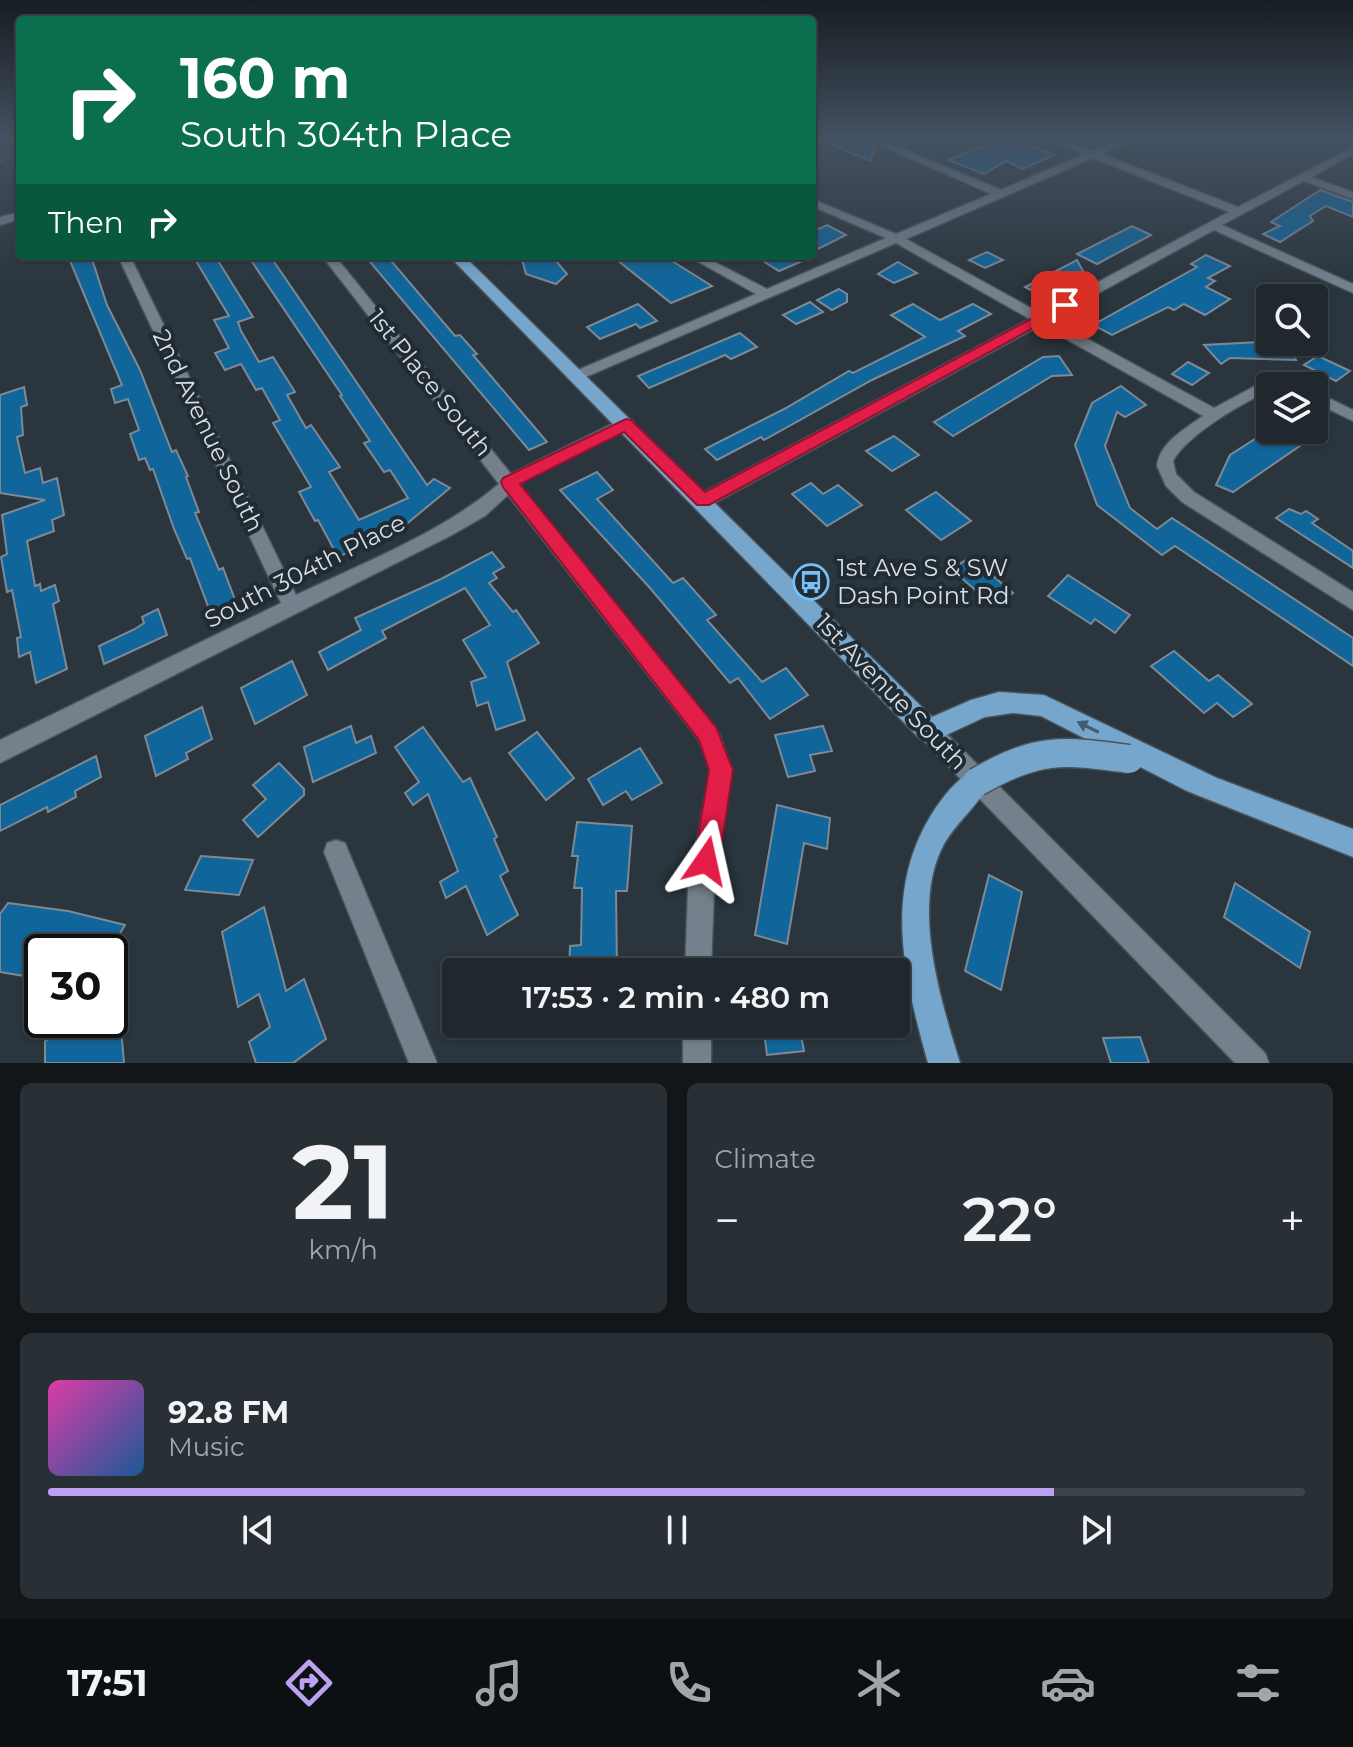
<!DOCTYPE html>
<meta charset="utf-8">
<style>
:root{--surface:#20282e;--page:#283036;--text:#f1f3f6;--muted:#a2a6aa;--line:#3d444a;--accent:#bca0f2}
body{margin:0;font-family:Montserrat,sans-serif;background:var(--page);color:var(--text);height:100vh;display:flex;flex-direction:column;font-size:30px;white-space:nowrap}
*{box-sizing:border-box;margin:0}
p{font-size:26px;color:var(--muted)}
.icon{flex:none;width:44px;height:44px;fill:none;stroke:currentColor;stroke-width:2;stroke-linecap:round;stroke-linejoin:round}
.map{position:relative;height:1063px;overflow:hidden}
.details{display:flex;flex-direction:column;gap:20px;padding:20px;background:#121619;flex:1}
.details>*{flex:none}
.top-card{position:absolute;left:16px;top:16px;width:800px;height:244px;border-radius:8px;box-shadow:0 2px 6px #0004,0 0 0 2px var(--line);background:#0b6e4f;color:#fff;overflow:hidden}
.controls{position:absolute;left:1256px;top:284px;display:grid;gap:16px}
.controls a{display:grid;place-items:center;width:72px;height:72px;border-radius:8px;background:var(--surface);box-shadow:0 2px 6px #0004,0 0 0 2px var(--line);font-size:40px}
.speed{position:absolute;left:24px;top:934px;display:flex;gap:16px;font-size:40px;font-weight:700;text-align:center}
.speed>*{display:grid;place-content:center;width:104px;height:104px;border-radius:50%;background:var(--surface);box-shadow:0 2px 6px #0004,0 0 0 2px var(--line);line-height:1}
.speed .limit{border:4px solid #111;border-radius:12px;background:#fff;color:#111}
.pin{position:absolute;display:grid;place-items:center;width:68px;height:68px;color:#fff;margin:-34px;border-radius:16px;box-shadow:0 4px 12px #0006}
.me{position:absolute;width:88px;margin:-44px;rotate:11deg;stroke-linejoin:round;filter:drop-shadow(0 0 6px #0008)}
.turn{display:flex;align-items:center;gap:28px;height:168px;padding:0 32px;font-size:36px}
.turn .icon{width:104px;height:104px;stroke-width:2.5}
.turn b{display:block;font-size:56px;line-height:68px}
.then{display:flex;align-items:center;height:76px;padding:0 32px;background:#0003;gap:16px;font-size:30px}
.big{font-size:60px;font-weight:600;line-height:1.1}
.details .tile{flex:1;display:flex;flex-direction:column;justify-content:center;gap:12px;min-width:0;padding:0 28px;border-radius:12px;background:var(--page)}
.details .dial{align-items:center;gap:0}
.dial b{font-size:104px;line-height:1}
.song{display:flex;align-items:center;gap:24px}
.cover{width:96px;height:96px;border-radius:12px;background:linear-gradient(135deg,hsl(320 70% 55%),hsl(210 70% 35%))}
.played{height:8px;border-radius:4px;background:linear-gradient(90deg,var(--accent) 80%,var(--line) 80%)}
.keys{display:flex;justify-content:space-around;direction:ltr}
.heat{display:flex;justify-content:space-between;align-items:center;font-size:44px;direction:ltr}
.details .tiles{flex:1;display:grid;gap:20px;grid-template-columns:1fr 1fr}
.tile:last-child{grid-column:span 2}
.trip{position:absolute;left:442px;top:958px;width:468px;height:80px;border-radius:8px;background:var(--surface);box-shadow:0 2px 6px #0004,0 0 0 2px var(--line);font-weight:600;line-height:80px;text-align:center}
.menu{display:flex;height:128px;justify-content:space-around;align-items:center;background:#0d1012;color:var(--muted)}
.menu .icon{width:56px;height:56px}
.menu .active{color:var(--accent)}
.menu b{font-size:36px;color:var(--text)}
.map>svg:first-child{display:block}
.building{fill:#10659a;stroke:#7d8994;stroke-width:2}
.lines{fill:none;stroke-linecap:round;stroke-linejoin:round}
.minor-casing{stroke:#49535a;stroke-width:3}
.major-casing{stroke:#49535a;stroke-width:3}
.path{stroke:#6d767d;stroke-width:2;stroke-dasharray:3 3;stroke-linecap:butt}
.minor{fill:#74808b;fill-rule:evenodd}
.major{fill:#77a6cc;fill-rule:evenodd}
.major-bridge-casing{stroke:#49535a;stroke-width:31;stroke-linecap:butt}
.major-bridge{stroke:#77a6cc;stroke-width:28}
.oneway{fill:#435c70}
.route{fill:#e11d48;stroke:#92132f;stroke-width:2}
.labels{text-anchor:middle;stroke-width:8;stroke-linejoin:round;paint-order:stroke}
.street-label{font-size:24px;fill:#d8dfe4;stroke:#202b33}
.poi-label{font-size:24px;fill:#d8dfe4;stroke:#202b33;text-anchor:start}
</style>
<div class="map">
<svg width="1353" height="1063" viewBox="0 0 1353 1063">
<rect width="100%" height="100%" fill="#2a353d"/>
<!-- building -->
<g class="building">
<polygon points="847,136 856,136 876,147 870,161 828,143"/>
<polygon points="1009,136 1054,155 1023,169 1006,161 984,174 948,160"/>
<polygon points="1320,190 1353,202 1353,217 1326,206 1310,216 1313,221 1280,242 1263,234 1280,226 1271,222"/>
<polygon points="827,225 846,235 812,252 812,232"/>
<polygon points="1132,226 1151,235 1097,264 1077,254"/>
<polygon points="987,252 1003,260 985,268 969,260"/>
<polygon points="1206,255 1230,266 1208,278 1215,281 1206,287 1230,299 1205,315 1184,304 1174,310 1168,307 1112,335 1093,325 1197,267 1191,264"/>
<polygon points="68,256 91,256 107,305 140,370 172,452 176,450 188,476 186,477 199,512 195,513 219,570 223,568 237,605 212,617 190,558 187,559 174,529 153,469 150,470 145,458 139,460 130,434 139,430 128,399 115,403 111,389 122,385"/>
<polygon points="193,256 215,256 253,317 238,322 241,331 259,362 273,357 295,392 287,395 306,428 311,425 340,467 329,472 359,520 408,498 390,470 384,472 364,443 370,441 340,396 342,395 248,256 270,256 427,485 434,479 450,488 404,526 338,557 318,520 315,521 299,492 311,487 273,423 280,420 262,388 256,390 241,364 225,370 215,353 229,348 214,320 229,316"/>
<polygon points="365,256 387,256 455,336 460,335 477,354 473,355 547,442 529,450"/>
<polygon points="521,256 552,256 567,274 556,284 526,274"/>
<polygon points="612,256 664,256 712,286 671,303"/>
<polygon points="755,256 814,256 779,271"/>
<polygon points="1077,260 1083,271 1040,295 1025,287"/>
<polygon points="898,262 917,273 894,283 878,274"/>
<polygon points="839,289 847,294 847,302 832,310 817,300"/>
<polygon points="810,302 823,312 796,324 783,315"/>
<polygon points="638,304 657,321 640,328 636,324 600,339 587,327"/>
<polygon points="913,304 940,320 973,304 991,314 958,331 965,336 872,380 764,440 761,437 717,460 705,449 786,408 849,371 853,373 925,337 891,315"/>
<polygon points="740,333 757,347 731,359 725,355 649,388 638,376"/>
<polygon points="1261,342 1286,342 1296,360 1230,358 1221,364 1204,345"/>
<polygon points="1059,356 1072,375 1052,376 953,436 934,422 1043,357"/>
<polygon points="1318,356 1350,371 1336,381 1304,365"/>
<polygon points="1188,362 1209,373 1192,385 1172,374"/>
<polygon points="1121,386 1146,405 1125,417 1117,412 1105,446 1130,508 1157,529 1172,518 1353,638 1353,666 1175,546 1162,555 1097,505 1075,445 1092,403"/>
<polygon points="24,387 27,405 21,407 23,435 17,437 25,473 40,468 43,483 57,478 64,515 52,520 54,531 27,541 35,586 40,584 41,591 55,585 59,601 53,604 67,669 36,683 30,652 19,657 17,638 21,637 12,590 7,592 1,557 7,554 2,515 45,500 0,493 0,395"/>
<polygon points="1269,430 1323,430 1233,492 1216,485 1230,455"/>
<polygon points="894,436 919,455 892,471 866,451"/>
<polygon points="597,472 613,490 597,499 673,583 683,578 716,615 707,620 762,682 786,668 808,695 770,719 738,678 730,683 650,588 560,490"/>
<polygon points="811,483 823,494 838,485 862,505 827,526 792,494"/>
<polygon points="936,492 971,521 941,540 906,510"/>
<polygon points="1289,509 1301,514 1306,511 1318,519 1312,523 1353,551 1353,568 1276,518"/>
<polygon points="492,552 504,567 493,573 497,578 489,583 513,612 516,610 539,643 507,662 525,720 496,730 488,702 477,706 471,682 486,677 463,640 490,625 465,588 382,631 386,638 328,670 319,652 361,630 355,618 441,579"/>
<polygon points="971,557 1013,593 994,606 951,569"/>
<polygon points="1068,575 1130,615 1115,633 1095,619 1091,624 1048,596"/>
<polygon points="158,609 167,635 104,664 99,646 135,629 144,623 142,617"/>
<polygon points="1174,651 1209,681 1218,675 1252,704 1233,717 1217,703 1204,713 1151,666"/>
<polygon points="292,661 307,695 255,724 241,688"/>
<polygon points="202,707 212,739 186,753 188,759 156,776 145,736"/>
<polygon points="351,726 356,743 371,736 376,753 313,782 304,747"/>
<polygon points="823,726 832,751 810,755 815,771 788,777 775,735"/>
<polygon points="423,727 463,782 470,778 497,837 494,839 508,871 500,876 518,915 487,935 466,886 446,898 440,882 458,871 428,794 413,805 405,793 419,782 395,747"/>
<polygon points="537,732 574,778 546,800 509,753"/>
<polygon points="640,748 662,783 632,800 626,791 603,805 588,779"/>
<polygon points="96,756 101,777 75,791 76,797 48,812 47,807 0,831 0,805"/>
<polygon points="279,763 304,789 304,795 258,837 243,820 266,799 253,785"/>
<polygon points="777,805 830,818 827,849 804,843 787,944 755,935"/>
<polygon points="577,822 632,826 627,891 616,891 617,972 569,972 570,946 581,945 582,888 574,888 578,856 572,856"/>
<polygon points="201,856 253,860 239,895 185,890"/>
<polygon points="989,875 1022,892 1001,990 965,971"/>
<polygon points="1235,883 1310,932 1300,968 1224,917"/>
<polygon points="8,903 68,911 125,925 109,952 42,952 42,979 0,972 0,914"/>
<polygon points="264,907 286,991 304,979 326,1039 293,1063 256,1063 249,1042 270,1027 259,994 238,1007 222,932"/>
<polygon points="120,1017 124,1063 45,1063 45,1041 85,1020 86,1036"/>
<polygon points="763,1024 799,1024 804,1051 767,1055"/>
<polygon points="1140,1037 1149,1063 1111,1063 1103,1038"/>
</g>
<g class="lines">
<defs>
<g id="minor">
<path d="M 859,136 L 873,136 L 1001,190 L 1084,154 L 1041,136 L 1055,136 L 1092,151 L 1126,136 L 1140,136 L 1102,154 L 1238,207 L 1353,147 L 1353,154 L 1312,177 L 1353,192 L 1353,199 L 1304,181 L 1222,225 L 1353,284 L 1353,293 L 1214,230 L 1051,319 L 1214,408 L 1255,386 L 1275,383 L 1278,386 L 1270,386 L 1270,391 C 1244,401 1186,436 1173,461 L 1176,474 L 1194,492 L 1353,592 L 1353,610 L 1182,502 L 1166,486 L 1157,466 C 1159,443 1186,428 1203,416 L 1041,325 L 709,506 L 697,506 L 694,501 L 697,496 L 1030,319 L 896,243 L 581,379 L 571,379 L 571,373 L 756,294 L 688,256 L 703,256 L 767,289 L 886,238 L 812,206 L 812,199 L 896,234 L 991,194 ZM 1093,158 L 1229,212 L 1040,313 L 906,239 Z"/>
<polygon points="20,212 20,219 0,225 0,217"/>
<path d="M 118,256 L 130,256 L 296,595 C 365,562 441,533 499,484 L 322,256 L 335,256 L 511,474 L 620,420 L 632,420 L 634,424 L 632,428 L 529,477 L 520,485 L 719,734 L 732,770 L 714,889 L 711,972 L 685,972 L 688,889 L 710,770 L 699,740 L 508,495 L 485,516 L 450,536 L 0,763 L 0,740 L 281,603 Z"/>
<polygon points="1314,391 1353,410 1353,421 1314,402"/>
<polygon points="929,721 937,724 1265,1053 1269,1063 1235,1063 921,738 918,731 921,724"/>
<polygon points="336,840 345,843 437,1063 409,1063 324,852 327,843"/>
<rect x="683" y="1024" width="28" height="39"/>
</g>
<g id="major">
<polygon points="449,256 464,256 932,717 971,700 999,692 1044,695 1217,778 1353,829 1353,857 1187,791 1041,716 1013,713 985,717 929,743 920,739"/>
<path d="M 977,769 L 986,773 L 990,782 C 981,803 956,822 943,846 C 911,908 941,1001 960,1063 L 928,1063 C 905,981 883,895 930,817 C 941,799 957,777 977,769 Z"/>
</g>
</defs>
<!-- minor casing -->
<use href="#minor" class="minor-casing"/>
<!-- major casing -->
<use href="#major" class="major-casing"/>
<!-- path -->
<polyline class="path" points="0,161 20,156"/>
<!-- minor -->
<use href="#minor" class="minor"/>
<!-- major -->
<use href="#major" class="major"/>
<defs>
<path id="major-bridge" d="M 977,782 C 1037,747 1062,750 1129,759"/>
</defs>
<!-- major-bridge casing -->
<use href="#major-bridge" class="major-bridge-casing"/>
<!-- major-bridge -->
<use href="#major-bridge" class="major-bridge"/>
</g>
<!-- one-way arrows -->
<defs><path id="oneway-solid" d="M-6-.8H1V-3.2L6.5 0L1 3.2V.8H-6Z" transform="scale(2)"/></defs>
<use class="oneway" href="#oneway-solid" transform="translate(1088 727) rotate(-154)"/>
<!-- sky -->
<linearGradient id="sky" x2="0" y2="1"><stop stop-color="#171d22"/><stop offset="0.48" stop-color="#445162"/><stop offset="1" stop-color="#445162" stop-opacity="0"/></linearGradient>
<rect width="1353" height="285" fill="url(#sky)"/>
<!-- route -->
<polygon class="route" points="1065,301 1072,305 1070,308 709,505 697,505 624,432 520,484 716,727 733,770 719,861 715,870 706,874 697,870 694,861 709,770 699,740 503,487 501,482 503,478 626,419 631,420 705,492"/>
<!-- icons -->
<defs>
<symbol id="bus-ring" viewBox="-11 -11 22 22"><circle r="9.5" fill="#202b33" stroke="#77bff7" stroke-width="1.5"/><path d="M-5-6H5V4H4V6H2V4H-2V6H-4V4H-5ZM-3.5-4V0h7V-4ZM-3.5 1.2v1.5H-2V1.2ZM2 1.2v1.5H3.5V1.2Z" fill="#77bff7"/></symbol>
</defs>
<g fill-rule="evenodd">
<use href="#bus-ring" x="791" y="562" width="40" height="40"/>
</g>
<g class="labels">
<!-- street labels -->
<g class="street-label">
<text transform="translate(430 383) rotate(51)" y="8">1st Place South</text>
<text transform="translate(208 431) rotate(64)" y="8">2nd Avenue South</text>
<text transform="translate(305 571) rotate(-27)" y="8">South 304th Place</text>
<text transform="translate(891 692) rotate(46)" y="8">1st Avenue South</text>
</g>
<!-- poi labels -->
<g class="poi-label">
<text x="837" y="576">1st Ave S &amp; SW<tspan x="837" dy="28">Dash Point Rd</tspan></text>
</g>
</g>
</svg>
<div class="controls">
<a><svg class="icon" aria-label="search" viewBox="0 0 24 24"><circle cx="10" cy="10" r="6"/><path d="M15 15l6 6"/></svg></a>
<a><svg class="icon" aria-label="layers" viewBox="0 0 24 24"><path d="M12 4l9 5-9 5-9-5zM3 14l9 5 9-5"/></svg></a>
</div>
<div class="speed"><div class="limit">30</div></div>
<div class="pin" style="left:1065px;top:305px;background:#d93025"><svg class="icon" aria-label="arrive" viewBox="0 0 24 24"><path d="M6 21V4h12l-3 4 3 4H6"/></svg></div>
<svg class="me" style="left:706px;top:861px" viewBox="-20 -20 40 40"><path d="M0-17L14 15 0 8-14 15z" fill="#e11d48" stroke="#fff" stroke-width="4"/></svg>
<div class="trip">17:53 · 2 min · 480 m</div>
<div class="top-card">
<div class="turn"><svg class="icon" aria-label="right" viewBox="0 0 24 24"><path d="M7 20v-9h11M14 6l5 5-5 5"/></svg><div><b>160 m</b>South 304th Place</div></div>
<div class="then">Then<svg class="icon" aria-label="right" viewBox="0 0 24 24"><path d="M7 20v-9h11M14 6l5 5-5 5"/></svg></div>
</div>
</div>
<section class="details">
<div class="tiles">
<div class="tile dial"><b>21</b><p>km/h</p></div>
<div class="tile"><p>Climate</p>
<div class="heat"><a>−</a><b class="big">22°</b><a>+</a></div>
</div>
<div class="tile">
<div class="song"><i class="cover"></i><div><b>92.8 FM</b><p>Music</p></div></div>
<div class="played"></div>
<div class="keys"><svg class="icon" aria-label="previous" viewBox="0 0 24 24"><path d="M18 5L8 12l10 7zM5 5v14"/></svg><svg class="icon" aria-label="pause" viewBox="0 0 24 24"><path d="M8 5v14M16 5v14"/></svg><svg class="icon" aria-label="next" viewBox="0 0 24 24"><path d="M6 5l10 7-10 7zM19 5v14"/></svg></div>
</div>
</div>
</section>
<nav class="menu">
<b>17:51</b>
<svg class="icon active" aria-label="directions" viewBox="0 0 24 24"><path d="M12 3l9 9-9 9-9-9zM9 14v-3h6M13 9l2 2-2 2"/></svg>
<svg class="icon" aria-label="music" viewBox="0 0 24 24"><path d="M9 18V5l10-2v13"/><circle cx="6" cy="18" r="3"/><circle cx="16" cy="16" r="3"/></svg>
<svg class="icon" aria-label="phone" viewBox="0 0 24 24"><path d="M5 4h4l2 5-3 2q2 4 5 5l2-3 5 2v4C11 20 4 13 5 4z"/></svg>
<svg class="icon" aria-label="climate" viewBox="0 0 24 24"><path d="M12 3v18M4 7l16 10M4 17L20 7"/></svg>
<svg class="icon" aria-label="car" viewBox="0 0 24 24"><path d="M5 17H2v-5l4-1 3-4h7l3 4 3 1v5h-3M9 17h6M6 11h13"/><circle cx="7" cy="17" r="2"/><circle cx="17" cy="17" r="2"/></svg>
<svg class="icon" aria-label="filters" viewBox="0 0 24 24"><path d="M4 7h16M4 17h16"/><circle cx="9" cy="7" r="2"/><circle cx="15" cy="17" r="2"/></svg>
</nav>
